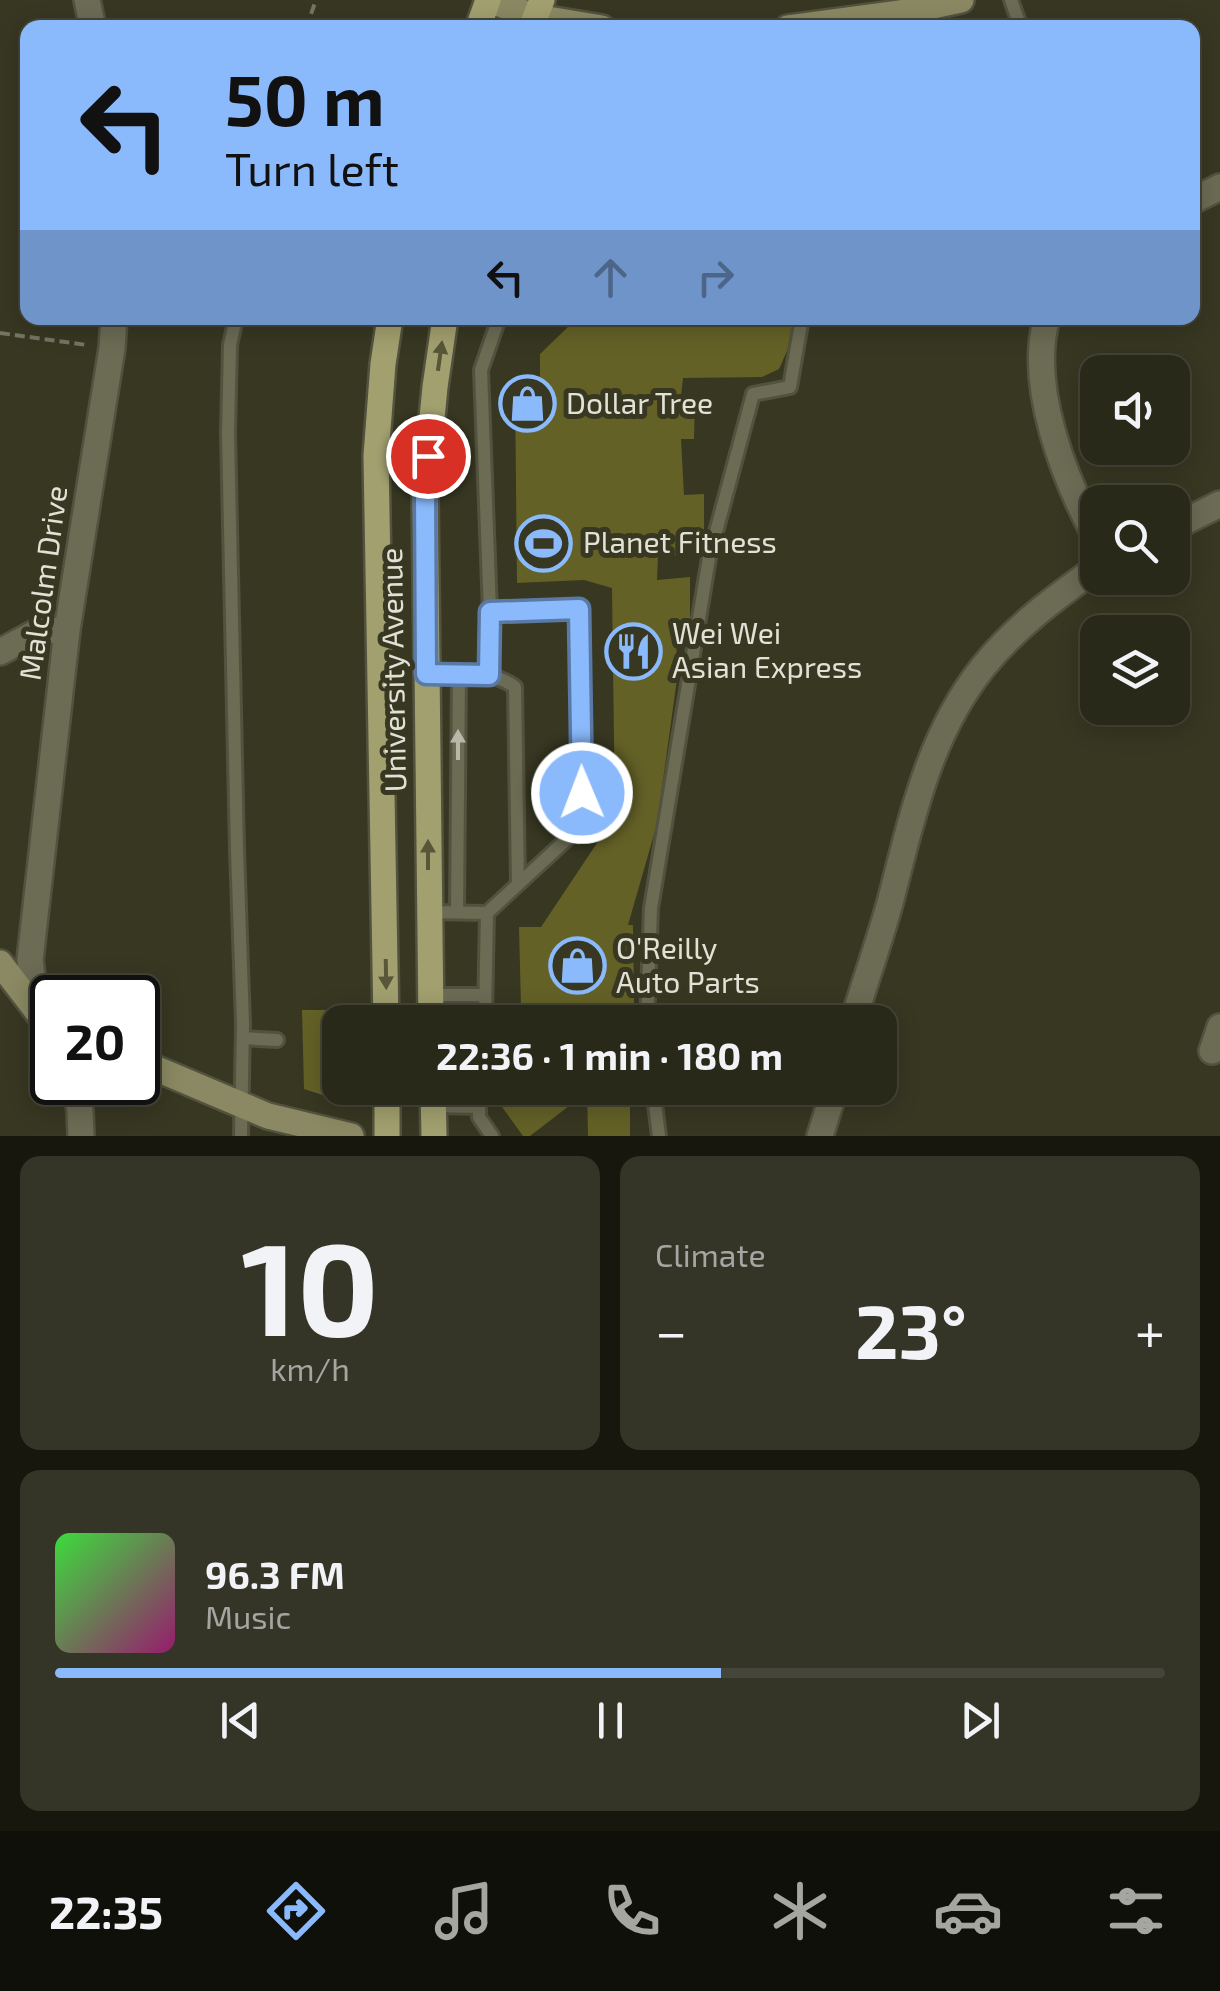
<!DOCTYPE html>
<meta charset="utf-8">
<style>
:root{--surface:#29291a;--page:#353527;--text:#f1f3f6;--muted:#a5a6a2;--line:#454539;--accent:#8abafc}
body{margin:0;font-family:"Exo 2",sans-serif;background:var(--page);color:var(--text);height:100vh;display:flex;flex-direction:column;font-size:38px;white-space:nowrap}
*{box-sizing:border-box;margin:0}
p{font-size:32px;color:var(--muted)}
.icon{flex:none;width:55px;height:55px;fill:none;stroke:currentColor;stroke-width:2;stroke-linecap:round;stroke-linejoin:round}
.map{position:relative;height:1136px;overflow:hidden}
.panel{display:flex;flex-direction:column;gap:20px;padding:20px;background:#17170e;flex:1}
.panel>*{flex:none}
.top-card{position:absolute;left:20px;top:20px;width:1180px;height:305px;border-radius:20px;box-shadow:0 5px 25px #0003,0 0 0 2px var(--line);background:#8abafc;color:#111;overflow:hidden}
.fabs{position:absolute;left:1080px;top:355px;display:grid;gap:20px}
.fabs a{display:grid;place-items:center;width:110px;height:110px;border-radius:20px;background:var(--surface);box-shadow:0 5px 25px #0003,0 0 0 2px var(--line);font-size:50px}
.speed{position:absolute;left:30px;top:975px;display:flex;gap:20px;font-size:50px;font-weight:700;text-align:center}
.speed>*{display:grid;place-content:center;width:130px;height:130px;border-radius:50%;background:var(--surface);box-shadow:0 5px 25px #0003,0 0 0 2px var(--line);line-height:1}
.speed .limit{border:5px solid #111;border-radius:15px;background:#fff;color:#111}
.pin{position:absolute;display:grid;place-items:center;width:85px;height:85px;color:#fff;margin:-42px;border:5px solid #fff;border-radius:50%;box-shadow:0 2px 10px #0007}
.me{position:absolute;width:110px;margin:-55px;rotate:359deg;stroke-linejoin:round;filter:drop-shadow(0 0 8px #0008)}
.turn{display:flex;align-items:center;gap:35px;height:210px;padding:0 40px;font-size:45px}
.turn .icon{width:130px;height:130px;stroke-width:2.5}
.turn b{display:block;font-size:70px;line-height:85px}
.lanes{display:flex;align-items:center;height:95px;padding:0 40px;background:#0003;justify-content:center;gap:50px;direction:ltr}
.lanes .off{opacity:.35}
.big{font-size:75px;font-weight:700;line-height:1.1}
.panel .card{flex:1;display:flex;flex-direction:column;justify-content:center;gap:15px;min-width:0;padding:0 35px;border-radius:20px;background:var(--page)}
.panel .dial{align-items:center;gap:0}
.dial b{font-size:130px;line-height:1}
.song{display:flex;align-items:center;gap:30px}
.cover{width:120px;height:120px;border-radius:15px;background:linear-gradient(135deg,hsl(120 70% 55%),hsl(320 70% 35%))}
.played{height:10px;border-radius:5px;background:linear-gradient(90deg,var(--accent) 60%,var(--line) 60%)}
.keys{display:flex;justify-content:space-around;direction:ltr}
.heat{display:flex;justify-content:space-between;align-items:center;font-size:55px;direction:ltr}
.panel .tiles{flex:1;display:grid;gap:20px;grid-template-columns:1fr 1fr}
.card:last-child{grid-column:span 2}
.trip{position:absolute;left:322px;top:1005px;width:575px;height:100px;border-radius:20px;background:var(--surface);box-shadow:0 5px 25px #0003,0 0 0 2px var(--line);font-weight:700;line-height:100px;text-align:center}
.tab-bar{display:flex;height:160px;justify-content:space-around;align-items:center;background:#10100a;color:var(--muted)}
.tab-bar .icon{width:70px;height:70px}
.tab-bar .selected{color:var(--accent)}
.tab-bar b{font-size:45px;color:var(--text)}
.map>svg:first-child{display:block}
.building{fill:#646127}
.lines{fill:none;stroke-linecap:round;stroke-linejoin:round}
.lane-casing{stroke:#52523f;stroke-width:18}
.street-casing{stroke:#52523f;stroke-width:30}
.secondary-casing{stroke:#52523f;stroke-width:30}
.primary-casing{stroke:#52523f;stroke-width:30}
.path{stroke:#757564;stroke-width:4;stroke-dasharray:10 5;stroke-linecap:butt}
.lane{stroke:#6c6b54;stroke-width:12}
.street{stroke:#6c6b54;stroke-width:25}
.secondary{stroke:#8a8963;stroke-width:25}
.primary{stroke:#a2a06f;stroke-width:25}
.oneway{fill:#575639}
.oneway2{fill:#b8b8a8}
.route-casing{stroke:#5a79a4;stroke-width:25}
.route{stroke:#8abafc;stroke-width:18}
.labels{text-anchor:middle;stroke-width:10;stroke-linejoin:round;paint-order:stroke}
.poi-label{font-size:30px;fill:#e1e1d5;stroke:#373722;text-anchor:start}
.street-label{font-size:30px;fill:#e1e1d5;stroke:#373722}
</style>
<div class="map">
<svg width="1220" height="1136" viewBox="0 0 1220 1136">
<rect width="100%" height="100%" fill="#373722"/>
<!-- building -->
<g class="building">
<polygon points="738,318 794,318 787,351 779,369 762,377 683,378 681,396 695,395 694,439 681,439 684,495 704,494 704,537 694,539 693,533 685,534 686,555 658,556 657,580 690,577 690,624 676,624 677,679 657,824 628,925 633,925 634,1005 521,1007 519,927 541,927 615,816 612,588 584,580 517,583 515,388 534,388 535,378 540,378 540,354 569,326 738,322"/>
<polygon points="302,1010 346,1010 346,1022 340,1022 340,1088 342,1088 335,1099 304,1089"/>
<polygon points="506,1088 555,1088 569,1106 530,1136 523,1136 494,1096"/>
<polygon points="587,1088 630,1088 630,1136 588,1136"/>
</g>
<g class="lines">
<defs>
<g id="lane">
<polyline points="1011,0 1021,28"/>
<polyline points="236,318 230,345 228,433 237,850 243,1024 241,1136"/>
<path d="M 427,674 C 455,674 491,669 515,687 L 518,884"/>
<polyline points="489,675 490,612 481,370 499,318"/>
<polyline points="429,912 487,913 485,1014 506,1022"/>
<polyline points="457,912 459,674"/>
<polyline points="487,913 566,840 582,793 579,609 490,612"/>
<polyline points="431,995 485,995"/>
<polyline points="647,1022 651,908 709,558 753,394 790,387 802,318"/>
<polyline points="243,1038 277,1040"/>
<polyline points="479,1088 479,1117 492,1136"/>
<polyline points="653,1088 659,1136"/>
<polyline points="434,1106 479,1107"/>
</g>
<g id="street">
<polyline points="87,0 93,28"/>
<polyline points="1192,201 1220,187"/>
<path d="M 1047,318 C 1027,385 1065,481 1098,541"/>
<polyline points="1172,528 1220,504"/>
<polyline points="0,652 39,631 67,630"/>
<polyline points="40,1016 36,1010 30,960 67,630 112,348 114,318"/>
<path d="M 853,1022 C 865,981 880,940 891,899 C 912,817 929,735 983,667 C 1016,626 1056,597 1098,567"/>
<polyline points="1212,1051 1220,1027"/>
<polyline points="75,1082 80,1111 81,1136"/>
<polyline points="820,1136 835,1088"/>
</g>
<g id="secondary">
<polyline points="488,0 536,17 602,28"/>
<polyline points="788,28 900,13 961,0"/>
<polyline points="0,963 36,1010 52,1020"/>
<polyline points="138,1061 268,1116 351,1136"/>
</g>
<g id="primary">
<polyline points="478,28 488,0"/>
<polyline points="531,28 542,0"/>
<polyline points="386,1022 376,456 383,364 390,318"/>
<polyline points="431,1022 425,490 435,387 445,318"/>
<polyline points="387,1088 387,1136"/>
<polyline points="433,1088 434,1136"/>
</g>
</defs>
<!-- lane casing -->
<use href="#lane" class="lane-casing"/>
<!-- street casing -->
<use href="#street" class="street-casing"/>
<!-- secondary casing -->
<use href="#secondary" class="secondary-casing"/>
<!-- primary casing -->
<use href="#primary" class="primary-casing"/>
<!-- path -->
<g class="path">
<polyline points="306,28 316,0"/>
<polyline points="0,333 87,345"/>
</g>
<!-- lane -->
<use href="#lane" class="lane"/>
<!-- street -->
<use href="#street" class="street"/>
<!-- secondary -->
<use href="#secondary" class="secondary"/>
<!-- primary -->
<use href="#primary" class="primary"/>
</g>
<!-- one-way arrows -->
<defs><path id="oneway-solid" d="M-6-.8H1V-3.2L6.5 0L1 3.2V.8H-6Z" transform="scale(2.5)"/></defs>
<g class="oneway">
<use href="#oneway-solid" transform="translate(440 356) rotate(-82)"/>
<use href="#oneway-solid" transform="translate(428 855) rotate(-90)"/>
<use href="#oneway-solid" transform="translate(386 974) rotate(89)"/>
</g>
<use class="oneway2" href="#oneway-solid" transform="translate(458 745) rotate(-90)"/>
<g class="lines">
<defs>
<polyline id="route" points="428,456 425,490 426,674 489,675 490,612 579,609 582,793"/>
</defs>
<!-- route casing -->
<use href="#route" class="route-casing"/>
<!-- route -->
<use href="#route" class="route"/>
</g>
<!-- icons -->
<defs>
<symbol id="shop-ring" viewBox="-11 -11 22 22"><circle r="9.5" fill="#373722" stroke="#8abafc" stroke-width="1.5"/><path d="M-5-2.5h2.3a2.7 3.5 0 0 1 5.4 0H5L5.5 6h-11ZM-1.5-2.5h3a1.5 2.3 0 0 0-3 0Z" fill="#8abafc"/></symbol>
<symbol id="stadium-ring" viewBox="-11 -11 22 22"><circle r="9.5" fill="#373722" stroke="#8abafc" stroke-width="1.5"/><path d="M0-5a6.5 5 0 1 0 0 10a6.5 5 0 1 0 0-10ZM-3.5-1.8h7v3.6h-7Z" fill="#8abafc"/></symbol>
<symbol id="restaurant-ring" viewBox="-11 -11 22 22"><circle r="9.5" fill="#373722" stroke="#8abafc" stroke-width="1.5"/><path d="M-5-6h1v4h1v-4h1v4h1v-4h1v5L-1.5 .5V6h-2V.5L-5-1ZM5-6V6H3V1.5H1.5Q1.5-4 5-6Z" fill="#8abafc"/></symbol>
</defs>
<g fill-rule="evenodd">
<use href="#shop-ring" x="496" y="372" width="63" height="63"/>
<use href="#stadium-ring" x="512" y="512" width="63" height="63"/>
<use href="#restaurant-ring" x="602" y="620" width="63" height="63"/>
<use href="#shop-ring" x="546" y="934" width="63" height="63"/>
</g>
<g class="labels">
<!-- poi labels -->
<g class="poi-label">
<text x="566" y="414">Dollar Tree</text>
<text x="583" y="553">Planet Fitness</text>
<text x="672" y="644">Wei Wei<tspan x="672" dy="34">Asian Express</tspan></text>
<text x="616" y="959">O'Reilly<tspan x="616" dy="34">Auto Parts</tspan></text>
</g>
<!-- street labels -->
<g class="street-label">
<text transform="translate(44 583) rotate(-82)" y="10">Malcolm Drive</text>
<text transform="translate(394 670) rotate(-91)" y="10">University Avenue</text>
</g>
</g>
</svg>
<div class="fabs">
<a><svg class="icon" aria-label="sound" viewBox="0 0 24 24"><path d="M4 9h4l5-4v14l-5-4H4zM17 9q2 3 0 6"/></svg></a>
<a><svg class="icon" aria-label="search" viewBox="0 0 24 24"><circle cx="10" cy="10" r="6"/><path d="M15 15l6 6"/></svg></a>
<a><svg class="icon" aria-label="layers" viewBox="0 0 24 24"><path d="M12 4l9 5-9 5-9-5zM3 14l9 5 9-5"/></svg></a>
</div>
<div class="speed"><div class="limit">20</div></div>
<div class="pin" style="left:428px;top:456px;background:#d93025"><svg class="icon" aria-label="arrive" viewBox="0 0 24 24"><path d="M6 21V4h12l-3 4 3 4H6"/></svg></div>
<svg class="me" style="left:582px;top:793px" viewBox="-20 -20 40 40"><circle r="17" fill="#8abafc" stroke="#fff" stroke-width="3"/><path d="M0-11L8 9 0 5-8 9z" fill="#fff"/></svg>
<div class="trip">22:36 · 1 min · 180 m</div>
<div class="top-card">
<div class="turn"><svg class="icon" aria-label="left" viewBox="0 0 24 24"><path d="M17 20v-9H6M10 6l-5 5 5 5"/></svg><div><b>50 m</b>Turn left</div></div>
<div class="lanes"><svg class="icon" aria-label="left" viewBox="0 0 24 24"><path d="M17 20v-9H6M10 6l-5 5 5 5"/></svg><svg class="icon off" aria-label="ahead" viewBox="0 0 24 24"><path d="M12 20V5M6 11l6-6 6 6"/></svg><svg class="icon off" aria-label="right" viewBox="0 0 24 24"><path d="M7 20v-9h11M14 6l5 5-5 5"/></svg></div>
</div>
</div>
<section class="panel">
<div class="tiles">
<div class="card dial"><b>10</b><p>km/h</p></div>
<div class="card"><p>Climate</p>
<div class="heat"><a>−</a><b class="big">23°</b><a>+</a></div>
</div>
<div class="card">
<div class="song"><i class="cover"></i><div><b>96.3 FM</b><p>Music</p></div></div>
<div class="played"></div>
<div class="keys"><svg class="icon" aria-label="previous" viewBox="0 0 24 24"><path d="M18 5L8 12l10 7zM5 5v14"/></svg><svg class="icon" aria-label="pause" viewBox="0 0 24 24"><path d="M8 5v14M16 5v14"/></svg><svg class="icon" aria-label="next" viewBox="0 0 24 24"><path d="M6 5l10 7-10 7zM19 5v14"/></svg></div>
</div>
</div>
</section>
<nav class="tab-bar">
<b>22:35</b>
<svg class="icon selected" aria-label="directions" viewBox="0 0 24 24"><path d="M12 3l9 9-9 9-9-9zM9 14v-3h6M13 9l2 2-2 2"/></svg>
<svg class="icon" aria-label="music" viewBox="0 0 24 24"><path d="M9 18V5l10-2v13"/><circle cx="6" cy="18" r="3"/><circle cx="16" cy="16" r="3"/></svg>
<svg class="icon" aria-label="phone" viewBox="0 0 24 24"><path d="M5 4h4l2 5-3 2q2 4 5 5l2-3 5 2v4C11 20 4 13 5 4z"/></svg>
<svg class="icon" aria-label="climate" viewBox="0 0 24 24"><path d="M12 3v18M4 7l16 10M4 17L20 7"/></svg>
<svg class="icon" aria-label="car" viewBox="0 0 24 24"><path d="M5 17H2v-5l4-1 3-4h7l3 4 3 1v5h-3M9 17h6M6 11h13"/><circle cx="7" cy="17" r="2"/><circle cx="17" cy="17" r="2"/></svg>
<svg class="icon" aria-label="filters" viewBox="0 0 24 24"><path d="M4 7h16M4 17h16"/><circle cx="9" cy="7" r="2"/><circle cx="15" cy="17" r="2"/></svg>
</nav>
